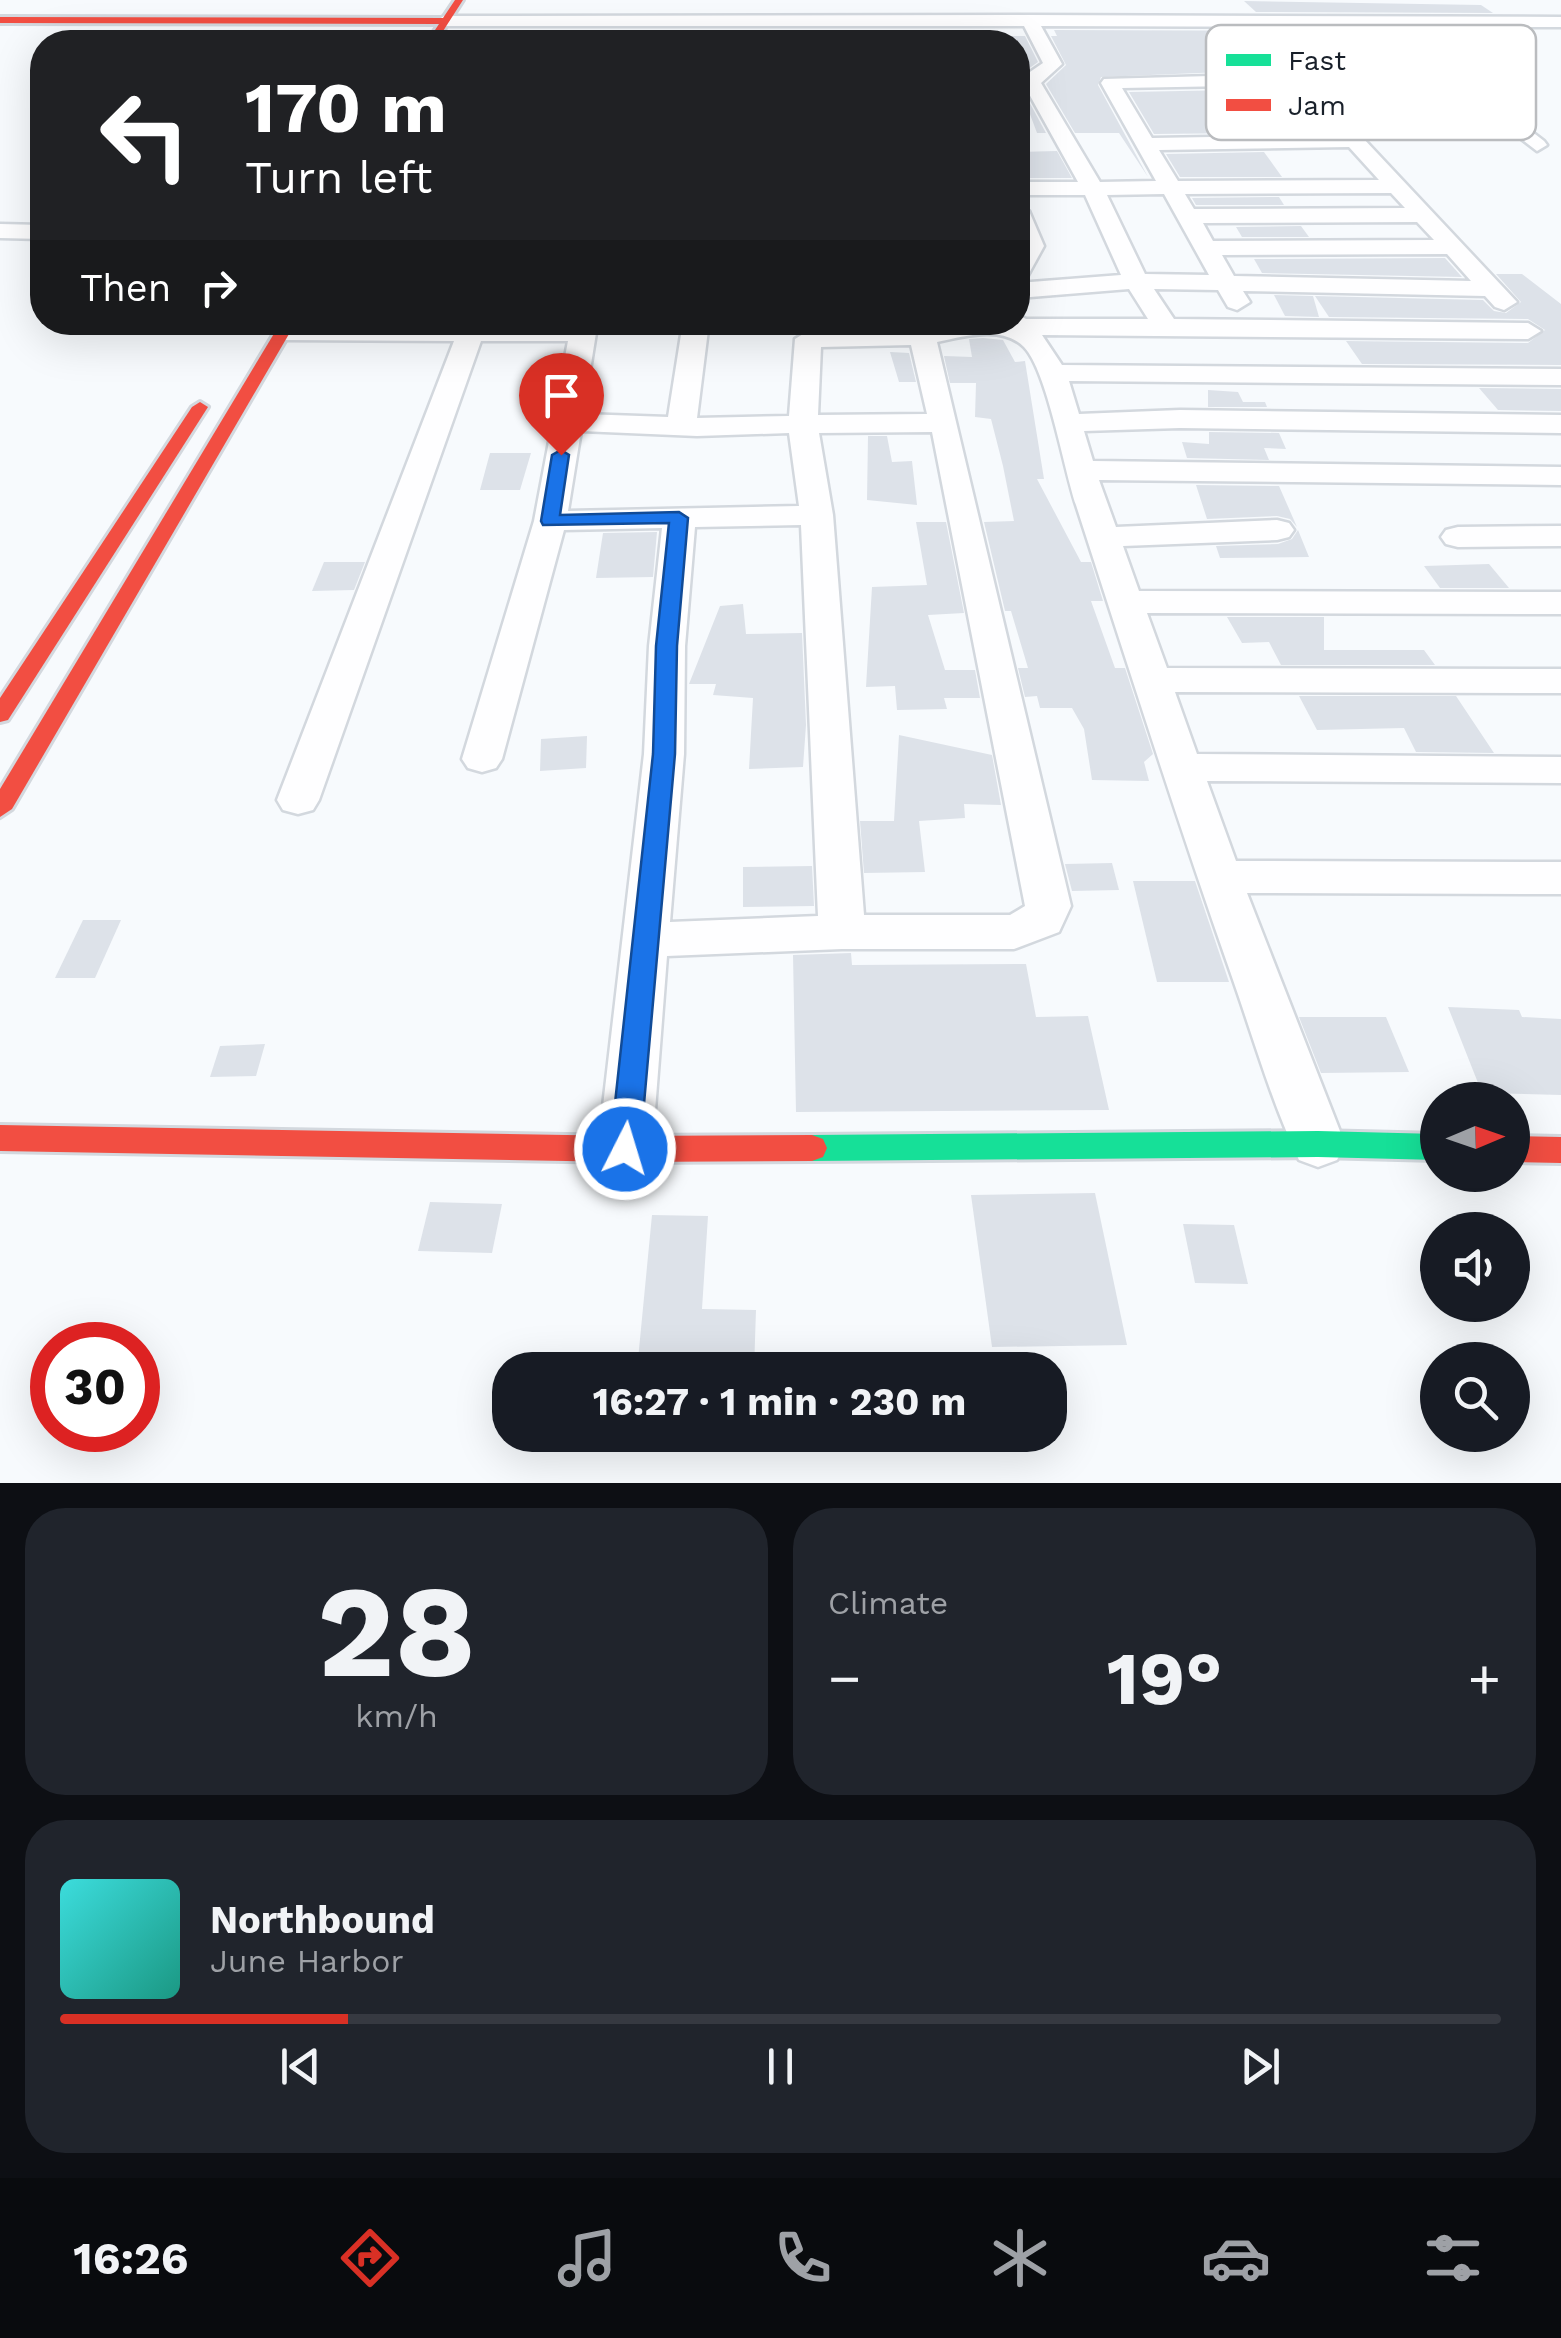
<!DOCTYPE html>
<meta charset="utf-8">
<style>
:root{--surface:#171b24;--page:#20242c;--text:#f1f3f6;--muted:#9ea1a6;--line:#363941;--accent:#d93025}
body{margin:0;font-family:"Work Sans",sans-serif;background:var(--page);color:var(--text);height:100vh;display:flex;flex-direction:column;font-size:38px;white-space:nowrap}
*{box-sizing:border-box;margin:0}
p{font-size:32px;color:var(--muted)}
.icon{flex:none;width:55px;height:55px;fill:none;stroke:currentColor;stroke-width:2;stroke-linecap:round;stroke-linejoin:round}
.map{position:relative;height:1483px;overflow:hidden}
.details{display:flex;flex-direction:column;gap:25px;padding:25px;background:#0d0f14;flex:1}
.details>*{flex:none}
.banner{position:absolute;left:30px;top:30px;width:1000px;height:305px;border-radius:40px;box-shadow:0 10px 40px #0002;background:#202124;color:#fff;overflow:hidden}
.needle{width:65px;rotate:88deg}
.fabs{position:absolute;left:1420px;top:1082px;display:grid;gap:20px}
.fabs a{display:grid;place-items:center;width:110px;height:110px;border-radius:50%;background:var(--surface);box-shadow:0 10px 40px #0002;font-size:50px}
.speed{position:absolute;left:30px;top:1322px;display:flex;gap:20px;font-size:50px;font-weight:700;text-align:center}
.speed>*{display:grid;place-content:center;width:130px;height:130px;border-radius:50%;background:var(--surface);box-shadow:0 10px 40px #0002;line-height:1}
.speed .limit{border:15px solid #d22;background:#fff;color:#111}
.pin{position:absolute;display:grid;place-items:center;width:85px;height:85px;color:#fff;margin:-102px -42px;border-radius:50% 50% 50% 0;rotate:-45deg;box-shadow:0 0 10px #0007}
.pin .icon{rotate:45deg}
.me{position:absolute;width:110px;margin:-55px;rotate:5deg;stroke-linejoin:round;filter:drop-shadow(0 0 8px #0008)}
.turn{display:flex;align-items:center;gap:35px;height:210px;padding:0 50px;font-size:45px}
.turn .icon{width:130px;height:130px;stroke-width:2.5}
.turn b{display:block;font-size:70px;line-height:85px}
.then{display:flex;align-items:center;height:95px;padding:0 50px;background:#0003;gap:20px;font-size:38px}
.big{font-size:75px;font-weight:700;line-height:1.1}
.details .card{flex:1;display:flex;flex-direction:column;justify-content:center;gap:15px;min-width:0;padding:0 35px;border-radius:40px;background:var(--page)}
.details .dial{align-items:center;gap:0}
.dial b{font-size:130px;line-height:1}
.song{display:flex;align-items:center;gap:30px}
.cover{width:120px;height:120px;border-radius:15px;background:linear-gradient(135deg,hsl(180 70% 55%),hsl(170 70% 35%))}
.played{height:10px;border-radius:5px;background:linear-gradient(90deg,var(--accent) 20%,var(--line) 20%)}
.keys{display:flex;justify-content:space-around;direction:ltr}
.heat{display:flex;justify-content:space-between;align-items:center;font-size:55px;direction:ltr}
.details .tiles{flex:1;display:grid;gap:25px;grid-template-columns:1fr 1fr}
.card:last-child{grid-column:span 2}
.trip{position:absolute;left:492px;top:1352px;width:575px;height:100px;border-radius:40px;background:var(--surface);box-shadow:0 10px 40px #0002;font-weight:700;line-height:100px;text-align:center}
.tab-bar{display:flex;height:160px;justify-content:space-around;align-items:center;background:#090b0e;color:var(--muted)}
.tab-bar .icon{width:70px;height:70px}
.tab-bar .on{color:var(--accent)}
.tab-bar b{font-size:45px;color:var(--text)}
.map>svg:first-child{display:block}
.building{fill:#dde2e9}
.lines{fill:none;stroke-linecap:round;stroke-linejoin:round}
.street-casing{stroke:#d3d8de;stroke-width:5}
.fast-casing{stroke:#d3d8de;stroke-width:6}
.jam-casing{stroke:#d3d8de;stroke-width:6}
.street{fill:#fefeff;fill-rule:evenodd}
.fast{fill:#16e098;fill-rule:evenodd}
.jam{fill:#f24e42;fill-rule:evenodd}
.route{fill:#1a73e8;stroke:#114b97;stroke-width:2.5}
.key{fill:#fff;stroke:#babcbf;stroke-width:2.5}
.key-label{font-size:28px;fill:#19202a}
</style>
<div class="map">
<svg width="1561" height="1483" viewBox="0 0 1561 1483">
<rect width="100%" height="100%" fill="#f7fafd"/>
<!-- building -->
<g class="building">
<polygon points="1244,1 1481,5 1493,13 1256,12"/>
<polygon points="1054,30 1375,31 1381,35 1288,35 1347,96 1328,96 1283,50 1266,56 1275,70 1101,77 1098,85 1148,177 1119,133 1075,133 1046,84 1066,65 1051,36 1057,36"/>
<polygon points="1001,36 1025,36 1038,62 1024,72 1020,85 1046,133 1037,133 1018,82 1018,42 1003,42"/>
<polygon points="1291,89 1298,96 1222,96 1250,133 1154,134 1129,92"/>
<polygon points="1057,151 1072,178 1018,178 1018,152"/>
<polygon points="1264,152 1282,177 1180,177 1166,154"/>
<polygon points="1279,197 1284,205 1196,205 1192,198"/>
<polygon points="1301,226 1309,237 1242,237 1236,227"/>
<polygon points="1445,258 1462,277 1262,273 1254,259"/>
<polygon points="1496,274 1522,274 1561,304 1561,365 1362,364 1346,341 1528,343 1545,330 1528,319 1329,317 1315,296 1483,300 1494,311 1506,313 1521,302"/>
<polygon points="1274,295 1313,296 1319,317 1285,316"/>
<polygon points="983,338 1003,340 1015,362 1025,361 1044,479 1037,479 1081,562 1091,562 1103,601 1091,601 1115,668 1125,668 1153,754 1144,762 1149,781 1092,780 1084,729 1072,708 1040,708 1037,696 1025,697 1018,668 1028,668 1011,611 1005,611 984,522 1014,521 1003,466 991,419 975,417 976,383 950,383 944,356 972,357 969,339"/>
<polygon points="890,352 909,353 916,382 899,382"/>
<polygon points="1479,388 1561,389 1561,411 1498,410"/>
<polygon points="1208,390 1238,392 1243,402 1265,402 1267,407 1208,407"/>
<polygon points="1209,432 1279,433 1286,449 1264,448 1269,460 1187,458 1182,442 1209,444"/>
<polygon points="868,436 887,436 892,462 912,461 917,505 867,500"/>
<polygon points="490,453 531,453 520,490 480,490"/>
<polygon points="1196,485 1279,486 1297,527 1290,519 1277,516 1207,519"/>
<polygon points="916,522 946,522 964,613 928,615 945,670 975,670 980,698 944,698 947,709 897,710 895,686 866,687 872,587 927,585"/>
<polygon points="1298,530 1309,557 1220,558 1216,546 1278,544 1292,539"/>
<polygon points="657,532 653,577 596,578 603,533"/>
<polygon points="324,562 365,562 354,590 312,591"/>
<polygon points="1489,564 1509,588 1440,588 1424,566"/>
<polygon points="743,604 746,634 802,633 806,725 803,767 749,769 753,698 713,695 716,684 689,684 720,606"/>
<polygon points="1227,617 1324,617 1324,650 1424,650 1435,665 1281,665 1269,642 1242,643"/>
<polygon points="1299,696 1456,696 1494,753 1416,752 1404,728 1317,730"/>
<polygon points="899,735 992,755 1001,805 964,804 965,818 919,821 925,872 864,873 860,821 894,821"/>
<polygon points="587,736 586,768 540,771 541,739"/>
<polygon points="1112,863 1119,890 1072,891 1065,864"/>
<polygon points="812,866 814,906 743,907 743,867"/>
<polygon points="1133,881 1195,881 1229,982 1157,982"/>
<polygon points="83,920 121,920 95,978 55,978"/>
<polygon points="851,953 852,965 1026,964 1036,1017 1088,1016 1109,1110 796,1112 793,955"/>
<polygon points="1448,1007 1519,1010 1522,1017 1561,1019 1561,1095 1482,1093"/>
<polygon points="1299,1017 1386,1017 1409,1072 1321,1073"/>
<polygon points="265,1044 256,1076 210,1077 220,1046"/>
<polygon points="1095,1193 1127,1345 992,1347 971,1195"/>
<polygon points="430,1202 502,1204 492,1253 418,1251"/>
<polygon points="652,1215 708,1216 702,1309 756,1310 754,1370 637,1370"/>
<polygon points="1183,1224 1234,1225 1248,1284 1195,1283"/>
</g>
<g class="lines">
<defs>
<g id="street">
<path d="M 1029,15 L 1561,17 L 1561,27 L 1396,27 L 1544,141 L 1547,145 L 1537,151 L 1376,27 L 1041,26 L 1062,64 L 1041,83 L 1100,182 L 1156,181 L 1101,83 L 1104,79 L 1283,74 L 1269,58 L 1284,54 L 1517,302 L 1504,310 L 1495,307 L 1485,296 L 1243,291 L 1250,302 L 1237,310 L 1228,307 L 1218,290 L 1154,289 L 1174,319 L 1528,323 L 1541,331 L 1528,339 L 1042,335 L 1062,365 L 1561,369 L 1561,385 L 1069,381 L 1079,414 L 1180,410 L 1561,415 L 1561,433 L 1180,428 L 1084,431 L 1093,461 L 1561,467 L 1561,485 L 1099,480 L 1116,527 L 1277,520 L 1289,523 L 1294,530 L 1289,537 L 1277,540 L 1123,546 L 1139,591 L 1561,592 L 1561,614 L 1147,613 L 1167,668 L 1561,669 L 1561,693 L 1175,692 L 1197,754 L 1561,757 L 1561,783 L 1207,781 L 1236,861 L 1561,862 L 1561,894 L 1247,893 L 1345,1144 L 1337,1160 L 1318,1167 L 1299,1160 C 1271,1101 1253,1036 1231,974 C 1176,818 1127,662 1076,505 C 1064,470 1047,370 1024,347 C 1002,325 965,336 937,342 L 1071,906 L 1059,932 L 1014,949 L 842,949 L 667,956 L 652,1149 L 644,1165 L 625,1172 L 606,1165 L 598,1149 L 644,754 L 649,646 L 662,528 L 564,530 L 502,759 L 496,768 L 482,772 L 468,768 L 462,759 L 534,521 L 568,341 L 481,341 L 319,800 L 313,810 L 298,814 L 283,810 L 277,800 L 454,341 L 283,340 L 270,332 L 283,324 L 583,325 L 596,333 L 583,414 L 668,417 L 683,322 L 709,322 L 697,418 L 789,416 L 795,339 L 808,331 L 910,329 L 909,322 L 935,322 L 936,326 L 954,322 L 1018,322 L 1018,315 L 1026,319 L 1148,319 L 1129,289 L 1018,298 L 1018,283 L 1121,275 L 1085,195 L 1018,195 L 1018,182 L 1078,182 L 1023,83 L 1027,74 L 1043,63 L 1024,26 L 444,26 L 436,21 L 444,16 ZM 1293,85 L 1339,135 L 1152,138 L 1122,88 ZM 1349,147 L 1379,180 L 1178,181 L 1159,150 ZM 1391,193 L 1405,208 L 1194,209 L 1185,194 ZM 1164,194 L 1209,275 L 1145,274 L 1107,195 ZM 1417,222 L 1434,240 L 1213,241 L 1203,223 ZM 1447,254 L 1471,281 L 1234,276 L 1222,255 ZM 911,345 L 927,414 L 818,415 L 821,347 ZM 581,431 L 697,436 L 789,433 L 799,506 L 568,511 ZM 932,432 L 1025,906 L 1010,915 L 864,915 L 833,515 L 819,433 ZM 801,525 L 818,916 L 670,922 L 684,754 L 685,646 L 695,527 Z"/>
<polygon points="1018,204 1029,211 1044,246 1027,277 1018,279"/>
<polygon points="0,224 42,225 42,239 0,238"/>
<polygon points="1561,526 1561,546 1458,547 1446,544 1441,537 1446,530 1458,527"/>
</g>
<polygon id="fast" points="1318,1131 1438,1134 1438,1160 1318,1157 812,1161 801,1157 797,1148 801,1139 812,1135"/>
<g id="jam">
<polygon points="455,0 463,0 436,42 427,42 439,24 0,23 0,17 443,18"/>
<polygon points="281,322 296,322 12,809 0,817 0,789"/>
<polygon points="200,402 208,407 8,720 0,722 0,698 192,407"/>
<polygon points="0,1125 625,1136 812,1135 823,1139 827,1148 823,1157 812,1161 625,1162 0,1151"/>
<polygon points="1512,1136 1561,1137 1561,1163 1512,1162"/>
</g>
</defs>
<!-- street casing -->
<use href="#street" class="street-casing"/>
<!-- fast casing -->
<use href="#fast" class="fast-casing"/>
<!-- jam casing -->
<use href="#jam" class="jam-casing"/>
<!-- street -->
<use href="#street" class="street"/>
<!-- fast -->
<use href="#fast" class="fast"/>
<!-- jam -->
<use href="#jam" class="jam"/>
</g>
<!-- route -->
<polygon class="route" points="561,450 569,455 560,515 679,512 688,518 677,646 675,754 640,1149 635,1158 625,1162 614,1158 610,1149 653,754 656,646 669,523 543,525 541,521 552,455"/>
<!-- legend -->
<rect x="1206" y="25" width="330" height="115" rx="15" class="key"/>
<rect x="1226" y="54" width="45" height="12" fill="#16e098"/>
<rect x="1226" y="99" width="45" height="12" fill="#f24e42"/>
<g class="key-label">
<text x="1288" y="70">Fast</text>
<text x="1288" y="115">Jam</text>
</g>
</svg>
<div class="fabs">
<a><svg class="needle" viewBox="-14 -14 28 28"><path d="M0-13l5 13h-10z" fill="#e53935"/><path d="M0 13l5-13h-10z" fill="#9ea1a6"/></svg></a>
<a><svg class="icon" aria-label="sound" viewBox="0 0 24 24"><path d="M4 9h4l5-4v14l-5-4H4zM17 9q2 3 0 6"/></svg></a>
<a><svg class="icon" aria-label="search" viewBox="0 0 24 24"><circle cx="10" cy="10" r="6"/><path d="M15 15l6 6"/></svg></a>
</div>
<div class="speed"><div class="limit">30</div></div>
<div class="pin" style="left:561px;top:455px;background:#d93025"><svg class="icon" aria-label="arrive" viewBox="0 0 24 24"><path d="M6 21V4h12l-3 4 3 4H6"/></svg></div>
<svg class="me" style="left:625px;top:1149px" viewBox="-20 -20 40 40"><circle r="17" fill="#1a73e8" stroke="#fff" stroke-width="3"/><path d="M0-11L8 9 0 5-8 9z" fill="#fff"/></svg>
<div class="trip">16:27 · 1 min · 230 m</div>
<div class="banner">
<div class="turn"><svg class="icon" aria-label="left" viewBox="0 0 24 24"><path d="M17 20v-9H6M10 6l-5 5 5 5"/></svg><div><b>170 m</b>Turn left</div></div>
<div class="then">Then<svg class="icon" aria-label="right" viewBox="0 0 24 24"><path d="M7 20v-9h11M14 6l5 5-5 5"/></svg></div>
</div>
</div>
<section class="details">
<div class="tiles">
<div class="card dial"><b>28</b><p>km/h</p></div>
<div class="card"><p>Climate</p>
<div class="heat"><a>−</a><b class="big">19°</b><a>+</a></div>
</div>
<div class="card">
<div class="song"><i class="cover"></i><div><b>Northbound</b><p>June Harbor</p></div></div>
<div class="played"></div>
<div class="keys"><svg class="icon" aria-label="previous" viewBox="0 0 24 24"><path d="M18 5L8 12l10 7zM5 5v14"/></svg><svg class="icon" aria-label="pause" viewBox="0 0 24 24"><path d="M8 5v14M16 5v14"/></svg><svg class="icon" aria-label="next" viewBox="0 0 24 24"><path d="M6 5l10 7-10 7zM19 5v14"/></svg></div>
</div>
</div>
</section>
<nav class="tab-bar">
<b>16:26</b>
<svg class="icon on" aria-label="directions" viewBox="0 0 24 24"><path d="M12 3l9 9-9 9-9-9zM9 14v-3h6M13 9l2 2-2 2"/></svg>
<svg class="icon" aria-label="music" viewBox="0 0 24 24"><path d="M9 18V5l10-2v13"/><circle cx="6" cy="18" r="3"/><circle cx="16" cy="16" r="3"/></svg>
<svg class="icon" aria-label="phone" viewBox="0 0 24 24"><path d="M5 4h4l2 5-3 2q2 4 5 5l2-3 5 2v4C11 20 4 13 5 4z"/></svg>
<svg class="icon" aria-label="climate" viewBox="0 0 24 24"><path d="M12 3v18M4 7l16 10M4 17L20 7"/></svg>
<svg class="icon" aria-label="car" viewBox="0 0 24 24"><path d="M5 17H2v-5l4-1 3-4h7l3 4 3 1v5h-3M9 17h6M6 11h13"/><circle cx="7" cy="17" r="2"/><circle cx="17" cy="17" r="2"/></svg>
<svg class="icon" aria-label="filters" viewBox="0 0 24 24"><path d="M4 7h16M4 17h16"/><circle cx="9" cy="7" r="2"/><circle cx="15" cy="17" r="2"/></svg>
</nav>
